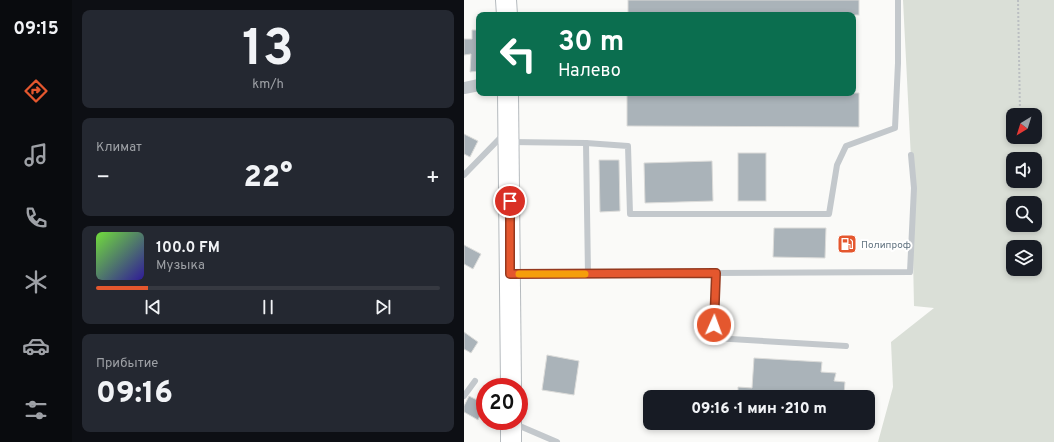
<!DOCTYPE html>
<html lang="ru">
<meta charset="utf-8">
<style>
:root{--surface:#171b24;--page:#242831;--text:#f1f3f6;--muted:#9ea1a6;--line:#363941;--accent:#e4572e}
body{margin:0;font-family:Overpass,sans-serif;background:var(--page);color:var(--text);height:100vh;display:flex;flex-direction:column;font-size:15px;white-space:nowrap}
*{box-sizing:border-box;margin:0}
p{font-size:13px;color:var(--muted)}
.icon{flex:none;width:22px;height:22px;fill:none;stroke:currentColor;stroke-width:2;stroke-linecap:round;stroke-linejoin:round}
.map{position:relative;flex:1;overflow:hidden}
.side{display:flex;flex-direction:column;gap:10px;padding:10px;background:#0d0f14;width:392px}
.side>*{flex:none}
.top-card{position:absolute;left:12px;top:12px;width:380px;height:84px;border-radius:8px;box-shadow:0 2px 6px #0003;background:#0b6e4f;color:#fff;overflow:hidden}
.needle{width:26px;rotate:218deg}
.fabs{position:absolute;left:542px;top:108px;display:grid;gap:8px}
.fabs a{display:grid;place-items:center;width:36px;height:36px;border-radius:8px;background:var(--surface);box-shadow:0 2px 6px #0003;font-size:20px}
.speed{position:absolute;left:12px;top:378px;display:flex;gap:8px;font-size:20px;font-weight:700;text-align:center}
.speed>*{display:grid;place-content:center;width:52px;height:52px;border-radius:50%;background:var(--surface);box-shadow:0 2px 6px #0003;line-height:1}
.speed .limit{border:6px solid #d22;background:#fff;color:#111}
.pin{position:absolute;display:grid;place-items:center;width:34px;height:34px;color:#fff;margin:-17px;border:2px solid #fff;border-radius:50%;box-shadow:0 1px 4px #0007}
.me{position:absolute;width:44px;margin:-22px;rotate:2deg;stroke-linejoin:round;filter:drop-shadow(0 0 3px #0008)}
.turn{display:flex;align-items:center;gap:14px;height:84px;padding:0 16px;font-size:18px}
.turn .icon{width:52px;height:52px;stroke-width:2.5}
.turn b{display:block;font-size:28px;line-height:34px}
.big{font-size:30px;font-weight:800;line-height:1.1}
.side .card{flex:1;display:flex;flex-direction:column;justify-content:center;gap:6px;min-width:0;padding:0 14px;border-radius:8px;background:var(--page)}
.side .dial{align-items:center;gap:0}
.dial b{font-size:52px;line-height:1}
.song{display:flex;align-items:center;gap:12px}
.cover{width:48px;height:48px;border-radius:6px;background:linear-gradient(135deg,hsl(100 70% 55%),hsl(250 70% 35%))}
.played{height:4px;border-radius:2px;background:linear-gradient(90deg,var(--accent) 15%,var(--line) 15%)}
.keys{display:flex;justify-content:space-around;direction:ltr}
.heat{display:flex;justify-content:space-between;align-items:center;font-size:22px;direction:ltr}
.trip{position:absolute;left:179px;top:390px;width:232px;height:40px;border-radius:8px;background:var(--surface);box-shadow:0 2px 6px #0003;font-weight:800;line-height:40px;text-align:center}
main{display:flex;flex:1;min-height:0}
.menu{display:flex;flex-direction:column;width:72px;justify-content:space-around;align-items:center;background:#090b0e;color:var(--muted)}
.menu .icon{width:28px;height:28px}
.menu .current{color:var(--accent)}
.menu b{font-size:18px;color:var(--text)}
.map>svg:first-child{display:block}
.green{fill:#dadfd7;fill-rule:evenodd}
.building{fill:#aab3b9;stroke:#dcdcda}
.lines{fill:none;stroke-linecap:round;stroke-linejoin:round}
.primary-casing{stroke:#b5babe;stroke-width:22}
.path{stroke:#bbbfc2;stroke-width:2;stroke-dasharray:2 2;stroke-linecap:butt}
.lane{stroke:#c3c8cc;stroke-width:6}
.street{stroke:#c3c8cc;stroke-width:12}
.primary{stroke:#fff;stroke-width:20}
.route-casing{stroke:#94391e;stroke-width:10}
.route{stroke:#e4572e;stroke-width:7}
.slow{stroke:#f59e0b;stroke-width:7}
.labels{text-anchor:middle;stroke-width:4;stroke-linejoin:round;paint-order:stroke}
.poi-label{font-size:10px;fill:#657683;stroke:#fff;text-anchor:start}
</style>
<main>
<nav class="menu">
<b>09:15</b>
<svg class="icon current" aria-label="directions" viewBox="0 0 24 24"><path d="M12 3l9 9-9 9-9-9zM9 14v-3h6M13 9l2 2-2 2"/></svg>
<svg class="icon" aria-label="music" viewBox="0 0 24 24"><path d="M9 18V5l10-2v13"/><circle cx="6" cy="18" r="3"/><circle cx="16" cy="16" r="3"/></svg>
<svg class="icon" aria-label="phone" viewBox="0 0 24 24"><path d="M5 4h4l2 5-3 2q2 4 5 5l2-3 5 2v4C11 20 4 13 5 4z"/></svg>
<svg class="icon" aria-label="climate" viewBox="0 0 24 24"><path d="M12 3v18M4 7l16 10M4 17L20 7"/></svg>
<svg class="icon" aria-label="car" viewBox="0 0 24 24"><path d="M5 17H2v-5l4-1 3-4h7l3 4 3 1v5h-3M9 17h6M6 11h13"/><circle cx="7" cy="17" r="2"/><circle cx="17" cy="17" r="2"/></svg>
<svg class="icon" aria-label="filters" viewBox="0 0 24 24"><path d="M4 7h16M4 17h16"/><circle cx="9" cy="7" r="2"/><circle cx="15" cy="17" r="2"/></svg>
</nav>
<section class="side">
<div class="card dial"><b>13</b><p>km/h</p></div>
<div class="card"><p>Климат</p>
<div class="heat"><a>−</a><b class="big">22°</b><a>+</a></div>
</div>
<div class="card">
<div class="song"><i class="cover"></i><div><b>100.0 FM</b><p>Музыка</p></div></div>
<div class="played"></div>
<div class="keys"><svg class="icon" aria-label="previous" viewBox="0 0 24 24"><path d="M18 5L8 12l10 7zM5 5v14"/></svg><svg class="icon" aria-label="pause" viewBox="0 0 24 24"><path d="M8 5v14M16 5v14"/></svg><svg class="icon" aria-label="next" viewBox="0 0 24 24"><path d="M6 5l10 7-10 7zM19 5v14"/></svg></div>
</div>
<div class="card"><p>Прибытие</p><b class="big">09:16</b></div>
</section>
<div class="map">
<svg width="590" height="442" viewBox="0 0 590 442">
<rect width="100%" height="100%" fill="#fafaf8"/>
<!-- green -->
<path class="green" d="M 439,0 L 590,0 L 590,442 L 414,442 L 429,387 L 427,342 L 470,308 L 450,306 L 447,159 ZM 549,115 L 571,115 L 571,137 L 549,137 ZM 549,159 L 571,159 L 571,181 L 549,181 ZM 549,203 L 571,203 L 571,225 L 549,225 ZM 549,247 L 571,247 L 571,269 L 549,269 Z"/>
<!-- building -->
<g class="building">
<rect x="164" y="0" width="231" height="15"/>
<polygon points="8,30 15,30 15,71 6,72 7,54 0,55 0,39 8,39"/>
<polygon points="163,93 395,93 395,127 163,126"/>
<polygon points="0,134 14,141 6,157 0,154"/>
<rect x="274" y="153" width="28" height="48"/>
<polygon points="135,160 155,160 156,211 136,212"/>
<polygon points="248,161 249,201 181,203 180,163"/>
<polygon points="310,228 362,228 361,258 309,257"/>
<polygon points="0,245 17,254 9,269 0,264"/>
<polygon points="0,332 14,342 7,353 0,349"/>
<polygon points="83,355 115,361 110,395 78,390"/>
<polygon points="290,358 358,362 357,372 372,373 370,381 381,382 380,394 370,394 370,397 274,397 274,387 288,388"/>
<polygon points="5,396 21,404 14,420 0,412 0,406"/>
</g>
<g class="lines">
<defs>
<g id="primary">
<polyline points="42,0 43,15"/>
<polyline points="44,93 47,387"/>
<polyline points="47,442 47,421"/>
</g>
</defs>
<!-- primary casing -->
<use href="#primary" class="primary-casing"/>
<!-- path -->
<polyline class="path" points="554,0 556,113"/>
<!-- lane -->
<g class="lane">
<polyline points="47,142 122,143 124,274"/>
<polyline points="122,143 164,146 166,214 365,214 373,165 382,146 431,128 434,63 434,0"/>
<polyline points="0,175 39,135"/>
<polyline points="252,273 250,338 382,346"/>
<polyline points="48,274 446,272 450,188 447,155"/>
<polyline points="0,396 11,381"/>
<polyline points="49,427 58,427 93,442"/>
</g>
<!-- street -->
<polyline class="street" points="0,88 15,85"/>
<!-- primary -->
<use href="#primary" class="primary"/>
</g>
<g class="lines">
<defs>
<polyline id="route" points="46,201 46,274 252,273 250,325"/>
</defs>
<!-- route casing -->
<use href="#route" class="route-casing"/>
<!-- route -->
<use href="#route" class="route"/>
<!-- slow -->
<polyline class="slow" points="55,274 121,274"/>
</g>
<!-- icons -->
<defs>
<symbol id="fuel-square" viewBox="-11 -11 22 22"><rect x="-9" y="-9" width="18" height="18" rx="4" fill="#e4572e" stroke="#fff"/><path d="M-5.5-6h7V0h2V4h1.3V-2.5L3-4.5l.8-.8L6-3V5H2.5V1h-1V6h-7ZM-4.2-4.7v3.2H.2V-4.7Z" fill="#fff"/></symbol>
</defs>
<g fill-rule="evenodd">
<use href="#fuel-square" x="372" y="233" width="22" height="22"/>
</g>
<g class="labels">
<!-- poi labels -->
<g class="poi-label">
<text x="397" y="248">Полипроф</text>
</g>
</g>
</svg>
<div class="fabs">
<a><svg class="needle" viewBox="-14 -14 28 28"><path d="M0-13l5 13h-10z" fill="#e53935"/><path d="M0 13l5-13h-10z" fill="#9ea1a6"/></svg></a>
<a><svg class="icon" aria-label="sound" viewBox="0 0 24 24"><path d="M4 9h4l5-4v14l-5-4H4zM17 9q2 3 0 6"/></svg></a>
<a><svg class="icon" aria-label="search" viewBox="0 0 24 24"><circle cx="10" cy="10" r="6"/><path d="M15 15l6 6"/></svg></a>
<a><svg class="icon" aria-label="layers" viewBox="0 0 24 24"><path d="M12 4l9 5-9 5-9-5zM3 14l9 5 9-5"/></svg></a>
</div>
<div class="speed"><div class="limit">20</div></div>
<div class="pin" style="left:46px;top:201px;background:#d93025"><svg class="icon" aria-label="arrive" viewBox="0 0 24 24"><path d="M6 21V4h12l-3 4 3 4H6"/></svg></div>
<svg class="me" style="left:250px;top:325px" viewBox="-20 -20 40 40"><circle r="17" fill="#e4572e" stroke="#fff" stroke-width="3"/><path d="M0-11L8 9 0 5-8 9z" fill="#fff"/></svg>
<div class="trip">09:16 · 1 мин · 210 m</div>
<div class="top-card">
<div class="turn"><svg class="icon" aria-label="left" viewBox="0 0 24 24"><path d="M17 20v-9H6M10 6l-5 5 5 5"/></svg><div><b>30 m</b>Налево</div></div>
</div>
</div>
</main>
